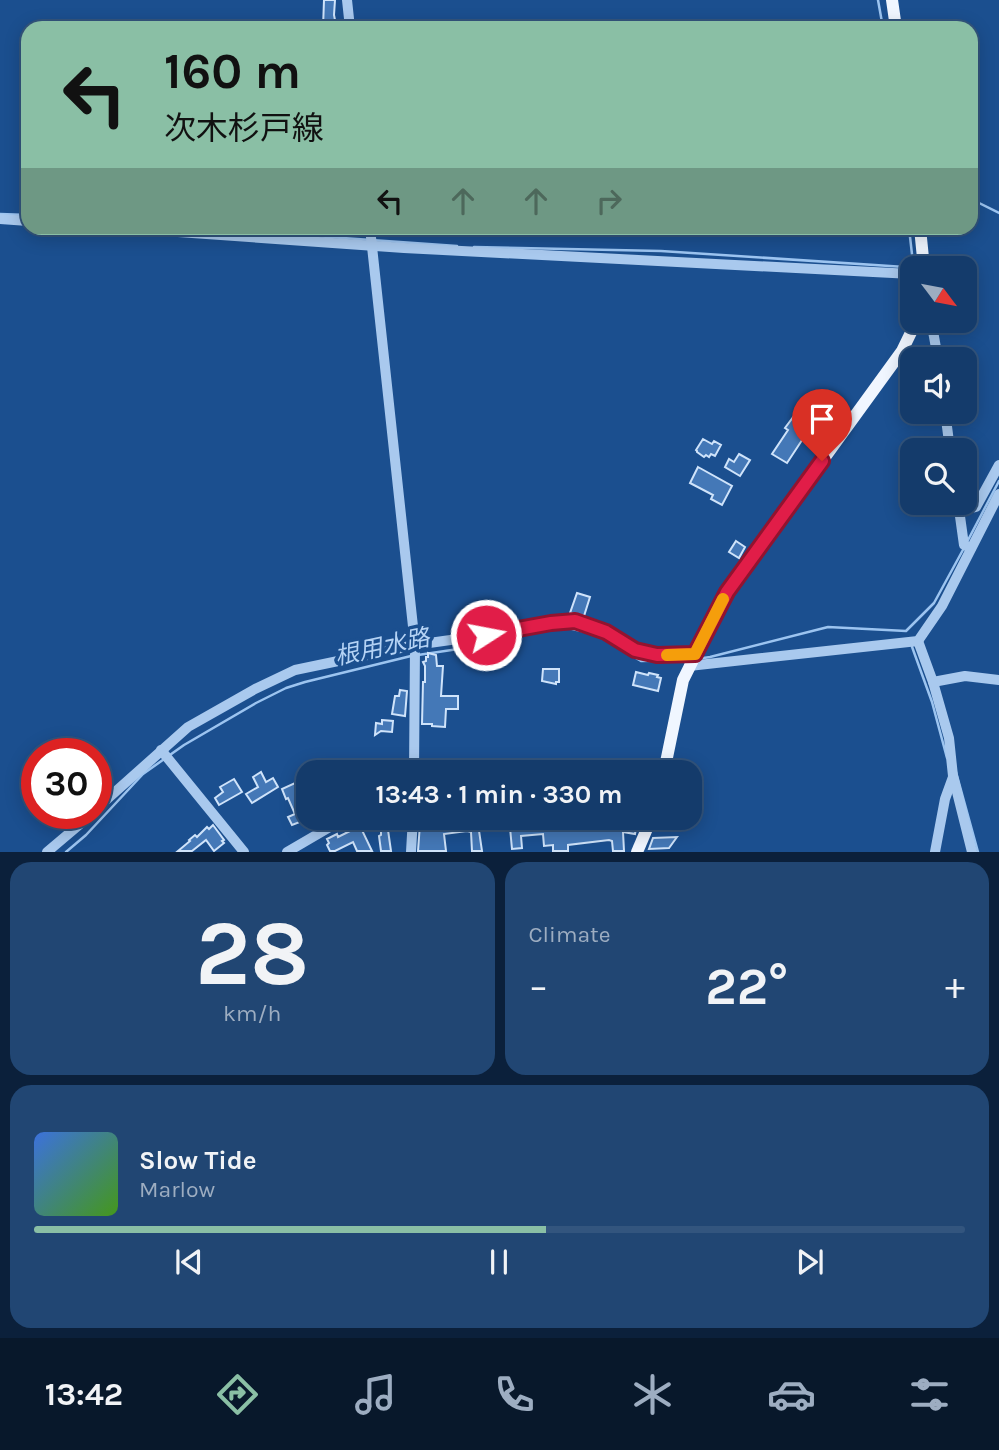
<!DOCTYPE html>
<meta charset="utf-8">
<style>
:root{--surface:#143b6b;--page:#214673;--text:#f1f3f6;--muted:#9dadc1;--line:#33557e;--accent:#8abfa5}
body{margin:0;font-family:Karla,"Noto Sans JP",sans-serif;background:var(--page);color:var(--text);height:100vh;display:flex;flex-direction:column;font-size:26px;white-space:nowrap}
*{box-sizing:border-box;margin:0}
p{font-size:23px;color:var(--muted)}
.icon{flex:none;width:38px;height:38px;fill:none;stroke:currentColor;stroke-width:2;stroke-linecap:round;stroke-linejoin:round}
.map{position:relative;height:852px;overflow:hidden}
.side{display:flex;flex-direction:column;gap:10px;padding:10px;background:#0b203b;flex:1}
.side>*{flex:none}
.hud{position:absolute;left:21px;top:21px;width:957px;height:214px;border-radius:21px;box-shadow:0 4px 18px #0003,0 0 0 2px var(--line);background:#8abfa5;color:#111;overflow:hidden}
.needle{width:46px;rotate:122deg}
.fabs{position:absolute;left:900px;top:256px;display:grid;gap:14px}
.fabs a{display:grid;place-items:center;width:77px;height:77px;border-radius:14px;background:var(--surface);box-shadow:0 4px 18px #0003,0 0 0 2px var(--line);font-size:35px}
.speed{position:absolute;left:21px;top:738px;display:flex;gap:14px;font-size:35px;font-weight:700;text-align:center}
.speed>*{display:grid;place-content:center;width:91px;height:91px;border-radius:50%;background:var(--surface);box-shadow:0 4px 18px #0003,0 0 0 2px var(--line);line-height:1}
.speed .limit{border:10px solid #d22;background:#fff;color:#111}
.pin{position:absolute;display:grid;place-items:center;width:60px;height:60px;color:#fff;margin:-72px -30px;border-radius:50% 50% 50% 0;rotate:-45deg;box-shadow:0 0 7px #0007}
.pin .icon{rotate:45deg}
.me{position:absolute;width:77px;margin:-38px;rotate:79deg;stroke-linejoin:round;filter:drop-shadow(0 0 5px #0008)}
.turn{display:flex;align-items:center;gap:24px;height:147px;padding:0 28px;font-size:32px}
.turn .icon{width:91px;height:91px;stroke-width:2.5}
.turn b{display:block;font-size:49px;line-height:60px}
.lanes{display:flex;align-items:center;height:66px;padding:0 28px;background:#0003;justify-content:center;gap:35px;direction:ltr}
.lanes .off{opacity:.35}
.big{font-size:52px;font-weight:700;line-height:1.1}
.side .card{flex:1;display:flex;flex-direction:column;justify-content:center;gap:10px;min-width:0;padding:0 24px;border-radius:21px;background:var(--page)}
.side .dial{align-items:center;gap:0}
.dial b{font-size:91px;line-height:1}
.song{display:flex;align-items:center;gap:21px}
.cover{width:84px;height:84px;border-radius:10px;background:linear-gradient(135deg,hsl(220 70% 55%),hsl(100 70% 35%))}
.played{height:7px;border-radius:4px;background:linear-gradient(90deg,var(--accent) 55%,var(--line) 55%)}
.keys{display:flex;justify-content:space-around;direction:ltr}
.heat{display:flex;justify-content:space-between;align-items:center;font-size:38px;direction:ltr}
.side .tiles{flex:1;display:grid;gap:10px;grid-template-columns:1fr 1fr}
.card:last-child{grid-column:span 2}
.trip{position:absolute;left:296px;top:760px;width:406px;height:70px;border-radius:21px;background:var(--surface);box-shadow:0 4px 18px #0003,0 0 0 2px var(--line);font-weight:700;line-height:70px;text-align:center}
.menu{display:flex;height:112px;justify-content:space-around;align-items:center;background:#08182b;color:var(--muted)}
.menu .icon{width:49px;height:49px}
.menu .on{color:var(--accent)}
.menu b{font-size:32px;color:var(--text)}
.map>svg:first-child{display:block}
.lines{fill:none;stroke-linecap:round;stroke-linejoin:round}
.stream{stroke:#9cc4f0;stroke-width:2.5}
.building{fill:#4478b7;stroke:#cfe3fa;stroke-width:2}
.minor{stroke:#a9c9ee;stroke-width:10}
.major{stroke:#f0f6ff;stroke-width:12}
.route-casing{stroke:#92132f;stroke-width:18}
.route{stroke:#e11d48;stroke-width:12}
.slow{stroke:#f59e0b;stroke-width:12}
.labels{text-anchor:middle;stroke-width:7;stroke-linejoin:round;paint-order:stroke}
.water-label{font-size:24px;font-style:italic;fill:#b5d3f5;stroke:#1b4f8f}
</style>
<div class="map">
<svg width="999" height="852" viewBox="0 0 999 852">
<rect width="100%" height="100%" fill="#1b4f8f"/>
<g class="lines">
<!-- stream -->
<g class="stream">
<polyline points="878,0 883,28"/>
<polyline points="971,199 999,213"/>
<polyline points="0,214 28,215"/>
<polyline points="199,228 457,246"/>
<polyline points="474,247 661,251 905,267 913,263 909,228"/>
<polyline points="967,542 999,481"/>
<polyline points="911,644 932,702 947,758"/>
<polyline points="418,655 492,644 545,629 568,628 595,634 641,661 687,660"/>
<polyline points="697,659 710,657 828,627 906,631 934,603 964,548"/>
<polyline points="956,772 978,852"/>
<polyline points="66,852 86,835 143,774 184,745 256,703 286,688 305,682 411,656"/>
</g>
</g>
<!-- building -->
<g class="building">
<polygon points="324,0 335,0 334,15 335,20 337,21 337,28 323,28"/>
<polygon points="819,397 827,402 818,417 810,413"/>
<polygon points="794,416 810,428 787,463 772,454 788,430 785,428"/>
<polygon points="703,439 712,444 714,441 721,445 715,456 711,454 709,457 706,455 704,457 697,452 697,451 696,450"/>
<polygon points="739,454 750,460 740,476 725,467 729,459 734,462"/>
<polygon points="698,467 732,486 722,505 711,499 713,495 690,483"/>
<polygon points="736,541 745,547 739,558 729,552"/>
<polygon points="577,593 590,597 584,616 570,613"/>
<polygon points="428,653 436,655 437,666 443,666 441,696 458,696 458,709 446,709 445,727 432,726 432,724 422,724 423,682 425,682 425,666 423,662 426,661 426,657 428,657"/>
<polygon points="543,669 559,669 559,682 556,682 556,684 542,681"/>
<polygon points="636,672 648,675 649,673 658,675 657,677 661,678 658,691 633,685"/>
<polygon points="400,690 407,691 405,716 392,714 395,696 399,696"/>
<polygon points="382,720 393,721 392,732 381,731 375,735 376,723 382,724"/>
<polygon points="400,760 401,768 399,769 399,770 390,772 349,772 348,768"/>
<polygon points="261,772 266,782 273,778 278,787 252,803 246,794 258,787 253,777"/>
<polygon points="234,779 242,792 219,805 215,798 223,792 220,787"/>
<polygon points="295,783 305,805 299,807 305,820 292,825 288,817 295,814 288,798 286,799 282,789"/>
<polygon points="422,817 477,817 482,851 472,851 471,832 467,831 444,834 446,851 418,851 420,824 423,824"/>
<polygon points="509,817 604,817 605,824 625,823 626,817 638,817 635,834 623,832 624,851 613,851 612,841 609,840 568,845 568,851 553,851 553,845 544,846 543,834 521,836 522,848 512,849"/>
<polygon points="213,825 224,840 222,841 224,843 214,851 206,840 192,851 178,851 190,841 189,840 195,835 197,837 207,827 209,829"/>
<polygon points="356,828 357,830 361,828 372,851 357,851 353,842 335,851 330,851 327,845 329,843 327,839 337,834 338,837"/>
<polygon points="388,830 391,851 381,851 379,836 381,835 381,831"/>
<polygon points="677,837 669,848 649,849 653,838"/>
</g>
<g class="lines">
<!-- minor -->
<g class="minor">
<polyline points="347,0 350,28"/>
<polyline points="0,219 28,221"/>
<polyline points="121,228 404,248 912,274"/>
<polyline points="370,228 415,645 414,772"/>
<polyline points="931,320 938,359"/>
<polyline points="945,411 950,450"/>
<polyline points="958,502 964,545 971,548"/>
<polyline points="959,511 976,507 999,465"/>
<polyline points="918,641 933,682 949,738 953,776 972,852"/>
<polyline points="689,666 918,641 942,606 999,494"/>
<polyline points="933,682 965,676 999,680"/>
<polyline points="161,750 244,852"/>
<polyline points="96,809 188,727 255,689 295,670 415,645 486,635 551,623 575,621 606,632 636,650 657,655 695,654"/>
<polyline points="47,852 92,814"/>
<polyline points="287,852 347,817"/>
<polyline points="411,852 413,817"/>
<polyline points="935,852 945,799 953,777"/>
</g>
<!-- major -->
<g class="major">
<polyline points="892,0 896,28"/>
<polyline points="920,228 924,268"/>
<polyline points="664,772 683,680 727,592 902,351 917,320"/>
<polyline points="637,852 652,817"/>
</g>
</g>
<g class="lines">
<defs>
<polyline id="route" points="486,635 551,623 575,621 606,632 635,650 657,655 695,654 727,592 822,461"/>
</defs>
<!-- route casing -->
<use href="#route" class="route-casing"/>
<!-- route -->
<use href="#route" class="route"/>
<!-- slow -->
<polyline class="slow" points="667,655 695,654 723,599"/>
</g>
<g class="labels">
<!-- water labels -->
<g class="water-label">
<text transform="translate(382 647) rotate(-12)" y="8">根用水路</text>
</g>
</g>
</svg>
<div class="fabs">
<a><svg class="needle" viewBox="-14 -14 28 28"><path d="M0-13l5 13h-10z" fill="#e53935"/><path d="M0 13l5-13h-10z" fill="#9dadc1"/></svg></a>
<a><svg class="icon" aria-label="sound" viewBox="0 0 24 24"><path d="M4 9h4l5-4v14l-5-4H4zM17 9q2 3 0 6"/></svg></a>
<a><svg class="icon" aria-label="search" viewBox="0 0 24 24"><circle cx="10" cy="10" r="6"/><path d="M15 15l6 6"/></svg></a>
</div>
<div class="speed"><div class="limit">30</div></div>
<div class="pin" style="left:822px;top:461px;background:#d93025"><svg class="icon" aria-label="arrive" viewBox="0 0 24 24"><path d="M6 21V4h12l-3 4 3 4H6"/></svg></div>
<svg class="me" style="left:486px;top:635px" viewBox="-20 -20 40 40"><circle r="17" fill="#e11d48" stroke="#fff" stroke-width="3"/><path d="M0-11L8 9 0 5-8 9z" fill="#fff"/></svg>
<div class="trip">13:43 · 1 min · 330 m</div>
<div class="hud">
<div class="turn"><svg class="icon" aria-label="left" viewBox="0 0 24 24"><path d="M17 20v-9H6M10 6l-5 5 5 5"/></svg><div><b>160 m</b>次木杉戸線</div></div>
<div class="lanes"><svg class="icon" aria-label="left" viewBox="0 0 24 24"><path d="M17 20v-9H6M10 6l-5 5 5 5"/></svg><svg class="icon off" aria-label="ahead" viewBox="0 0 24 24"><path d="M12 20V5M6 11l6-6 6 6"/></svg><svg class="icon off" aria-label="ahead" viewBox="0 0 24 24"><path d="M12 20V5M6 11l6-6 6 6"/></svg><svg class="icon off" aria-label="right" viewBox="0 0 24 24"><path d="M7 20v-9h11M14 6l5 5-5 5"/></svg></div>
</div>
</div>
<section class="side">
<div class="tiles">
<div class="card dial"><b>28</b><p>km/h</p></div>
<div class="card"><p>Climate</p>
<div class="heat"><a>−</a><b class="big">22°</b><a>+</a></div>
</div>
<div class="card">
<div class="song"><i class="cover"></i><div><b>Slow Tide</b><p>Marlow</p></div></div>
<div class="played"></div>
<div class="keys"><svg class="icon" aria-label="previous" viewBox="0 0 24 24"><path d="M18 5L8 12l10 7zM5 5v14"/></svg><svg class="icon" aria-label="pause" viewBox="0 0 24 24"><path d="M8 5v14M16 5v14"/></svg><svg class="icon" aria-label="next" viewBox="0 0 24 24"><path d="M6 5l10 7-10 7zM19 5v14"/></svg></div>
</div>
</div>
</section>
<nav class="menu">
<b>13:42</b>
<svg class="icon on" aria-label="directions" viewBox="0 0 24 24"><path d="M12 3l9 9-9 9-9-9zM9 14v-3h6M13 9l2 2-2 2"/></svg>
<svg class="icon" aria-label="music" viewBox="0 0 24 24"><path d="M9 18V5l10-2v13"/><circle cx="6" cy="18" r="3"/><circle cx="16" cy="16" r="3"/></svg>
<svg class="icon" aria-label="phone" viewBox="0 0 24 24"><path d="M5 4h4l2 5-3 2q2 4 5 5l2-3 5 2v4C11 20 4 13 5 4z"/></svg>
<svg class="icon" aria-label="climate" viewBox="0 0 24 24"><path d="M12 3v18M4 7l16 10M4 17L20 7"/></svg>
<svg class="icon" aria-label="car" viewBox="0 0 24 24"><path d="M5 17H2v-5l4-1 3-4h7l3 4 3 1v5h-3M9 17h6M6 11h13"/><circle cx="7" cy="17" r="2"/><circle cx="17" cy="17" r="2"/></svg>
<svg class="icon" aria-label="filters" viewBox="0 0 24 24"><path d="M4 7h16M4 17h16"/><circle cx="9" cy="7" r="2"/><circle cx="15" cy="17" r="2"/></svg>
</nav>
